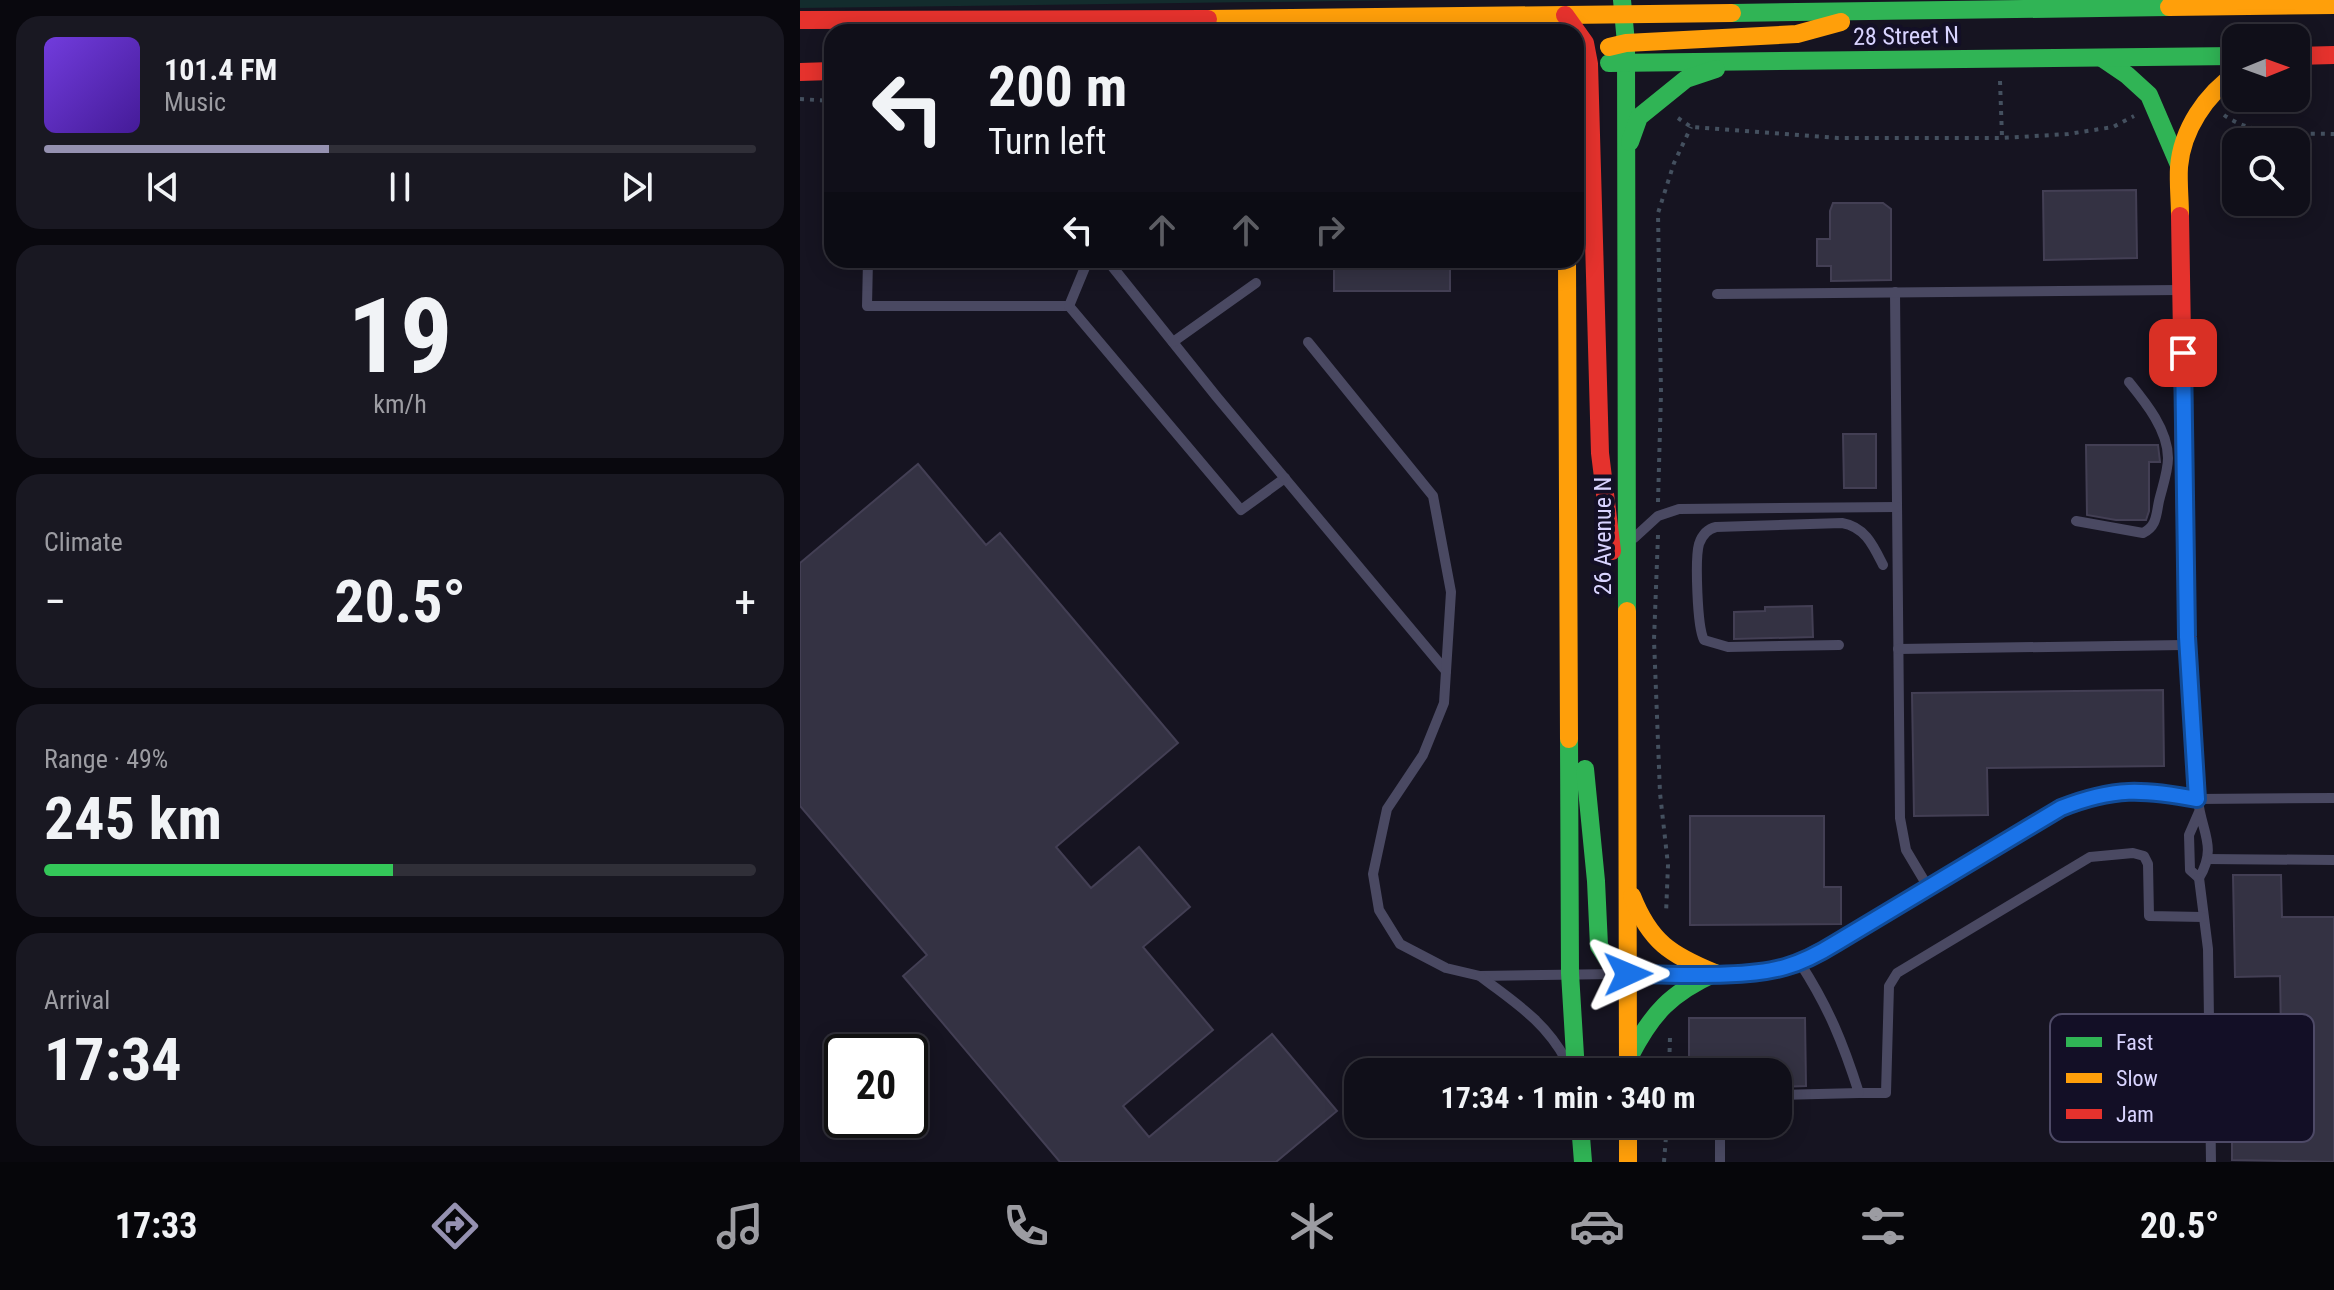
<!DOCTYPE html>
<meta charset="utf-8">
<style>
:root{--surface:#100f19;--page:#191822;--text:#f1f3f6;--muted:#9c9ca2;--line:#302f38;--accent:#9591b1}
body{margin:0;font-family:"Roboto Condensed",sans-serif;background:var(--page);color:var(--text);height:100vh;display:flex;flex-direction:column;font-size:30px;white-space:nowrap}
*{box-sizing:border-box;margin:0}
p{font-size:26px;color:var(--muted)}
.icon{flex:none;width:44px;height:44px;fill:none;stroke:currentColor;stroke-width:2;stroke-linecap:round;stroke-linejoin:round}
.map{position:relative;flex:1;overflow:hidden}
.side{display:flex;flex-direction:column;gap:16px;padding:16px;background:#09080e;width:800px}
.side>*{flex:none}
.hud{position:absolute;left:24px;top:24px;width:760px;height:244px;border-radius:24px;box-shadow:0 4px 20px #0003,0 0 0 2px var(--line);background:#100f19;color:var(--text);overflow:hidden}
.needle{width:52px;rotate:89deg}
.controls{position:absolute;left:1422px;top:24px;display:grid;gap:16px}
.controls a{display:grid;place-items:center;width:88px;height:88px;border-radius:16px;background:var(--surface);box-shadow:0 4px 20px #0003,0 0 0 2px var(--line);font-size:40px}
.speed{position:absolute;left:24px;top:1034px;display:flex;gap:16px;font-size:40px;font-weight:700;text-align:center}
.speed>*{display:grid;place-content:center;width:104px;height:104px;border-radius:50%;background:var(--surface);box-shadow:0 4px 20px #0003,0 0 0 2px var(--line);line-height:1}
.speed .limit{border:4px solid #111;border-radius:12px;background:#fff;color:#111}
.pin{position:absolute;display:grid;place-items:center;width:68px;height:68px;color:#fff;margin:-34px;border-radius:16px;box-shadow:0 4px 12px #0006}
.me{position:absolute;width:88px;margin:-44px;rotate:89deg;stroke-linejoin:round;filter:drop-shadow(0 0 6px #0008)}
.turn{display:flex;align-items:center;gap:28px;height:168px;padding:0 32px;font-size:36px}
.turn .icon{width:104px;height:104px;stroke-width:2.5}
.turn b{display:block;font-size:56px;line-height:68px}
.lanes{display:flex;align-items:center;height:76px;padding:0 32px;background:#0003;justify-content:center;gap:40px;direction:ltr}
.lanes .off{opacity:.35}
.big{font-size:60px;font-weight:700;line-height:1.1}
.side .tile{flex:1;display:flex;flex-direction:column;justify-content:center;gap:12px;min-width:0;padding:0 28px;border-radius:24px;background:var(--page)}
.side .dial{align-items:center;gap:0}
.dial b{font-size:104px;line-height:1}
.song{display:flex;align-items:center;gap:24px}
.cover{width:96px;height:96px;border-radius:12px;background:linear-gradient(135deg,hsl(260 70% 55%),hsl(260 70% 35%))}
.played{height:8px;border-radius:4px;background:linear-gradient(90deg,var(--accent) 40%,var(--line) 40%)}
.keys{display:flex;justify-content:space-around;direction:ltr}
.heat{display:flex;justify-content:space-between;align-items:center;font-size:44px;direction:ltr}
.charge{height:12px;border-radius:6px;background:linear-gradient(90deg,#34c759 49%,var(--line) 0)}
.trip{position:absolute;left:544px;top:1058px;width:448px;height:80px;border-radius:24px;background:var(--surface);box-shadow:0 4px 20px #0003,0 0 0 2px var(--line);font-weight:700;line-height:80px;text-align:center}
.tab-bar{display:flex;height:128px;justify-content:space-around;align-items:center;background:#06060a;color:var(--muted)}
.tab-bar .icon{width:56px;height:56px}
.tab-bar .current{color:var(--accent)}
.tab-bar b{font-size:36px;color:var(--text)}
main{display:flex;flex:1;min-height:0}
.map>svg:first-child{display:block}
.green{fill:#132c2d}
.building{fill:#343243;stroke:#433f54;stroke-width:2}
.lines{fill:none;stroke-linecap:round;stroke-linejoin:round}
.path{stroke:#44505f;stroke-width:4;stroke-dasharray:4 6;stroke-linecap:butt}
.lane{stroke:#4a4962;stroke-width:10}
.fast{stroke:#30b455;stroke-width:18}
.slow{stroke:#ff9f0a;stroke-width:18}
.jam{stroke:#e5322d;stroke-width:18}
.route-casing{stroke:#114b97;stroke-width:20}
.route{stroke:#1a73e8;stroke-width:14}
.labels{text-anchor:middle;stroke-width:8;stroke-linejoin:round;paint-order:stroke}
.street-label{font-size:24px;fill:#d9d4ff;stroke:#130f26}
.key{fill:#130f26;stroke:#4e4a67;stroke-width:2}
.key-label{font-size:22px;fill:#d9d4ff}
</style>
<main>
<section class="side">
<div class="tile">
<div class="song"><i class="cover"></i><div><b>101.4 FM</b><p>Music</p></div></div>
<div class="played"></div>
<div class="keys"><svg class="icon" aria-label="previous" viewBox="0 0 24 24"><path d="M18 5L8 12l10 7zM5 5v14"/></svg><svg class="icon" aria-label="pause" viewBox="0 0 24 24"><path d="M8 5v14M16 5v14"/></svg><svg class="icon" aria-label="next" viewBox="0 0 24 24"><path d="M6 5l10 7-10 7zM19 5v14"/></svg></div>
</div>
<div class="tile dial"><b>19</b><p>km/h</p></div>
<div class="tile"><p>Climate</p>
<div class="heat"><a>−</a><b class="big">20.5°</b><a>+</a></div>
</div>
<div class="tile"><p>Range · 49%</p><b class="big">245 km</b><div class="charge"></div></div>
<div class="tile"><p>Arrival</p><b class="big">17:34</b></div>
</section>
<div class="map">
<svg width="1534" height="1162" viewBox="0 0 1534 1162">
<rect width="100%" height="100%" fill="#161421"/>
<!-- green -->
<polygon class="green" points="0,0 614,0 0,8"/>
<!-- building -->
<g class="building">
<polygon points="1336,190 1337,258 1244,260 1243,191"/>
<polygon points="1033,203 1083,203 1091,209 1091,280 1031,281 1031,266 1017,266 1017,239 1030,239 1030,211"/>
<rect x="534" y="260" width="116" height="31"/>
<polygon points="1043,434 1076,434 1076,488 1044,488"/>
<polygon points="1286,445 1358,445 1360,462 1349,462 1349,511 1346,520 1316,520 1287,515"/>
<polygon points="118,464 186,545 200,533 378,743 256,847 291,888 339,847 390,907 343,947 413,1030 323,1106 349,1137 472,1034 537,1111 476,1162 260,1162 103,976 127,955 0,806 0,563"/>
<polygon points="1012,606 1013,637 934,639 934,612 965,611 965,607"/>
<polygon points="1363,690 1364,766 1187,768 1188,815 1114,816 1112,693"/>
<polygon points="890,816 1024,816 1024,887 1041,887 1041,924 890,925"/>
<polygon points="1433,875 1481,875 1482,917 1534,917 1534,1162 1432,1160 1432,1108 1435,1108 1435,1090 1482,1090 1480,976 1435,977"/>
<polygon points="889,1018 1005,1018 1006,1086 978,1087 978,1072 889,1072"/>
</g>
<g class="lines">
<!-- path -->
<g class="path">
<polyline points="1200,81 1202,137"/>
<polyline points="0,99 32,101"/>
<path d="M 1424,115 C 1454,137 1499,133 1534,134"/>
<polyline points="878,118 891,127 1038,138 1202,138 1268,134 1313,127 1334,116"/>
<polyline points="858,502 861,393 858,213 874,163 891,127"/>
<polyline points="858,535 854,640 860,793 868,865 866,914"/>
<polyline points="869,1072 870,1037"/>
<polyline points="864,1162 867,1124"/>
</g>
<!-- lane -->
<g class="lane">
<polyline points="68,260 67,306 269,306 441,510 485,478"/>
<polyline points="307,260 416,396 646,671"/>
<polyline points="1095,292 1100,818 1106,850 1128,887"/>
<polyline points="917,294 1380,290"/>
<polyline points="269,306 288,260"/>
<polyline points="373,342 456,283"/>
<polyline points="508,342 633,496 651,592 644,703 623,755 587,809 573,874 579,910 600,944 646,968 680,976 815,974"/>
<path d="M 1276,521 L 1343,533 C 1357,526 1356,515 1359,501 C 1362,488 1368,472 1368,458 C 1368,430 1346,403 1329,382"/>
<polyline points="834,538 858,516 879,509 1097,507"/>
<path d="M 1039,645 L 928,647 L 904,640 C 897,627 895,558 899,544 C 902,535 907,529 916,527 L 1042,523 C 1065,527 1073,545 1083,565"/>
<polyline points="1098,649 1384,645"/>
<path d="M 1398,800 C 1401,831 1418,847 1399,878 L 1390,870 L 1389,835 L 1399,812"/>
<polyline points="1407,859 1534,860"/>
<polyline points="1399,878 1408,949 1411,1162"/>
<polyline points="915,973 966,971 1000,963 1245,816 1278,801 1335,790 1397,799 1534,798"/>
<polyline points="831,974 891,973"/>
<path d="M 680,976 C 715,1003 744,1020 766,1060"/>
<polyline points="1059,1093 1086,1093 1089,986 1097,973 1290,857 1333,853 1344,856 1348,864 1349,916 1403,917"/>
<path d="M 978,1095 L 1059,1093 C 1043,1043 1029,1008 1000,963"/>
<polyline points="920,1124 920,1162"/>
</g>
<!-- fast -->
<g class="fast">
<polyline points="822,0 826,43 827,611"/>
<polyline points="932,13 1369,7"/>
<polyline points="1302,58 1327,75 1349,95 1379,165"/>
<polyline points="809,63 1436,56"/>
<polyline points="830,142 839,117 886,79 916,69"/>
<polyline points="769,739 770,973 776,1072"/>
<polyline points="785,769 796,881 799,946 811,964 828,974"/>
<path d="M 830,1056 C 852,1013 871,993 915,973"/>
<polyline points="780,1124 783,1162"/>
</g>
<!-- slow -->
<g class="slow">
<polyline points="1369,7 1534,5"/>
<polyline points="408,19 932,13"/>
<polyline points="809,47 826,43 997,34 1041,22"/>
<path d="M 1380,216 C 1380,200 1378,183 1379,167 C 1382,130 1406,94 1436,74"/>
<polyline points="767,260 769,739"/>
<polyline points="827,611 828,1072"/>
<path d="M 832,896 C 850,942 871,955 915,973"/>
<polyline points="828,1124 828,1162"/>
</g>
<!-- jam -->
<g class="jam">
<polyline points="765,15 785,43 789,64 800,453 812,551"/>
<polyline points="0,20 408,19"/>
<polyline points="1496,56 1534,55"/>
<polyline points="0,72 32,71"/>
<polyline points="1380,216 1387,637 1397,799"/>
</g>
</g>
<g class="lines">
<defs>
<path id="route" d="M 828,974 C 872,974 944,979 985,967 C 1003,962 1020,953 1036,943 L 1261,808 C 1314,787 1343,789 1397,799 L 1387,637 L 1383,353"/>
</defs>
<!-- route casing -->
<use href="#route" class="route-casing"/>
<!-- route -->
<use href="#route" class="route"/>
</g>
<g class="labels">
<!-- street labels -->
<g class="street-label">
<text transform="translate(1106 36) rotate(-1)" y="8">28 Street N</text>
<text transform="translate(803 536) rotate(-90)" y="8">26 Avenue N</text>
</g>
</g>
<!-- legend -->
<rect x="1250" y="1014" width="264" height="128" rx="12" class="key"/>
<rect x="1266" y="1037" width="36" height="10" fill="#30b455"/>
<rect x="1266" y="1073" width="36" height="10" fill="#ff9f0a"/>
<rect x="1266" y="1109" width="36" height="10" fill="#e5322d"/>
<g class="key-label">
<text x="1316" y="1050">Fast</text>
<text x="1316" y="1086">Slow</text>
<text x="1316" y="1122">Jam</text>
</g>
</svg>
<div class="controls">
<a><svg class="needle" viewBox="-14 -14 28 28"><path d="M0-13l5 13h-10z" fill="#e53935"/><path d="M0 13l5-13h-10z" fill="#9c9ca2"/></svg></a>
<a><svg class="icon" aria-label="search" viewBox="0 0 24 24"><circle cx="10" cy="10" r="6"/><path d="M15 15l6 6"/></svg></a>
</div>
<div class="speed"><div class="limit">20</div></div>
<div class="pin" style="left:1383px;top:353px;background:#d93025"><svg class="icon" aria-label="arrive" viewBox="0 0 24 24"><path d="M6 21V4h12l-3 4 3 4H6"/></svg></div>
<svg class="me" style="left:828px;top:974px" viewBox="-20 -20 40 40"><path d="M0-17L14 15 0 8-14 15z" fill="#1a73e8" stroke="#fff" stroke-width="4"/></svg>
<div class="trip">17:34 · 1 min · 340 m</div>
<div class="hud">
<div class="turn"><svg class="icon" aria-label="left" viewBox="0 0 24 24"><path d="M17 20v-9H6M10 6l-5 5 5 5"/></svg><div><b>200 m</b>Turn left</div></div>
<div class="lanes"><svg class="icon" aria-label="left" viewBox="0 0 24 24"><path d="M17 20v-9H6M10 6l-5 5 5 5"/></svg><svg class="icon off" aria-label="ahead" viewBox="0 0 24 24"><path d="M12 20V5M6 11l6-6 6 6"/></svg><svg class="icon off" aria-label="ahead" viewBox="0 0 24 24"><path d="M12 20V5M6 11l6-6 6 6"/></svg><svg class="icon off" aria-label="right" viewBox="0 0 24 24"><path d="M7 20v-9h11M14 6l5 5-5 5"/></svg></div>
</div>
</div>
</main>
<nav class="tab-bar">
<b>17:33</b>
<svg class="icon current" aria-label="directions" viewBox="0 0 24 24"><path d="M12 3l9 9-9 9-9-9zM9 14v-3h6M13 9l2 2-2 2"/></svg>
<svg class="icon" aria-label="music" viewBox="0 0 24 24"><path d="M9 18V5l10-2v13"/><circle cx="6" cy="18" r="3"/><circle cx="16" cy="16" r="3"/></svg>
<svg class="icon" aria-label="phone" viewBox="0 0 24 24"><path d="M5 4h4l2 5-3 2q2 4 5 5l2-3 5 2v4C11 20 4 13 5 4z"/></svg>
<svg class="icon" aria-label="climate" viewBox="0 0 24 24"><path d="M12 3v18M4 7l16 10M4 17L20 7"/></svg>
<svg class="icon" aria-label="car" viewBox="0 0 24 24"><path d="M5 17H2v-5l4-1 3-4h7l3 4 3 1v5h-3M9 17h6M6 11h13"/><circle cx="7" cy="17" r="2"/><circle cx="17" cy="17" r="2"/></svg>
<svg class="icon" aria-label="filters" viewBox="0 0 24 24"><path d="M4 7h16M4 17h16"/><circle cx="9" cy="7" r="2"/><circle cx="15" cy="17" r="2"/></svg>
<b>20.5°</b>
</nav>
